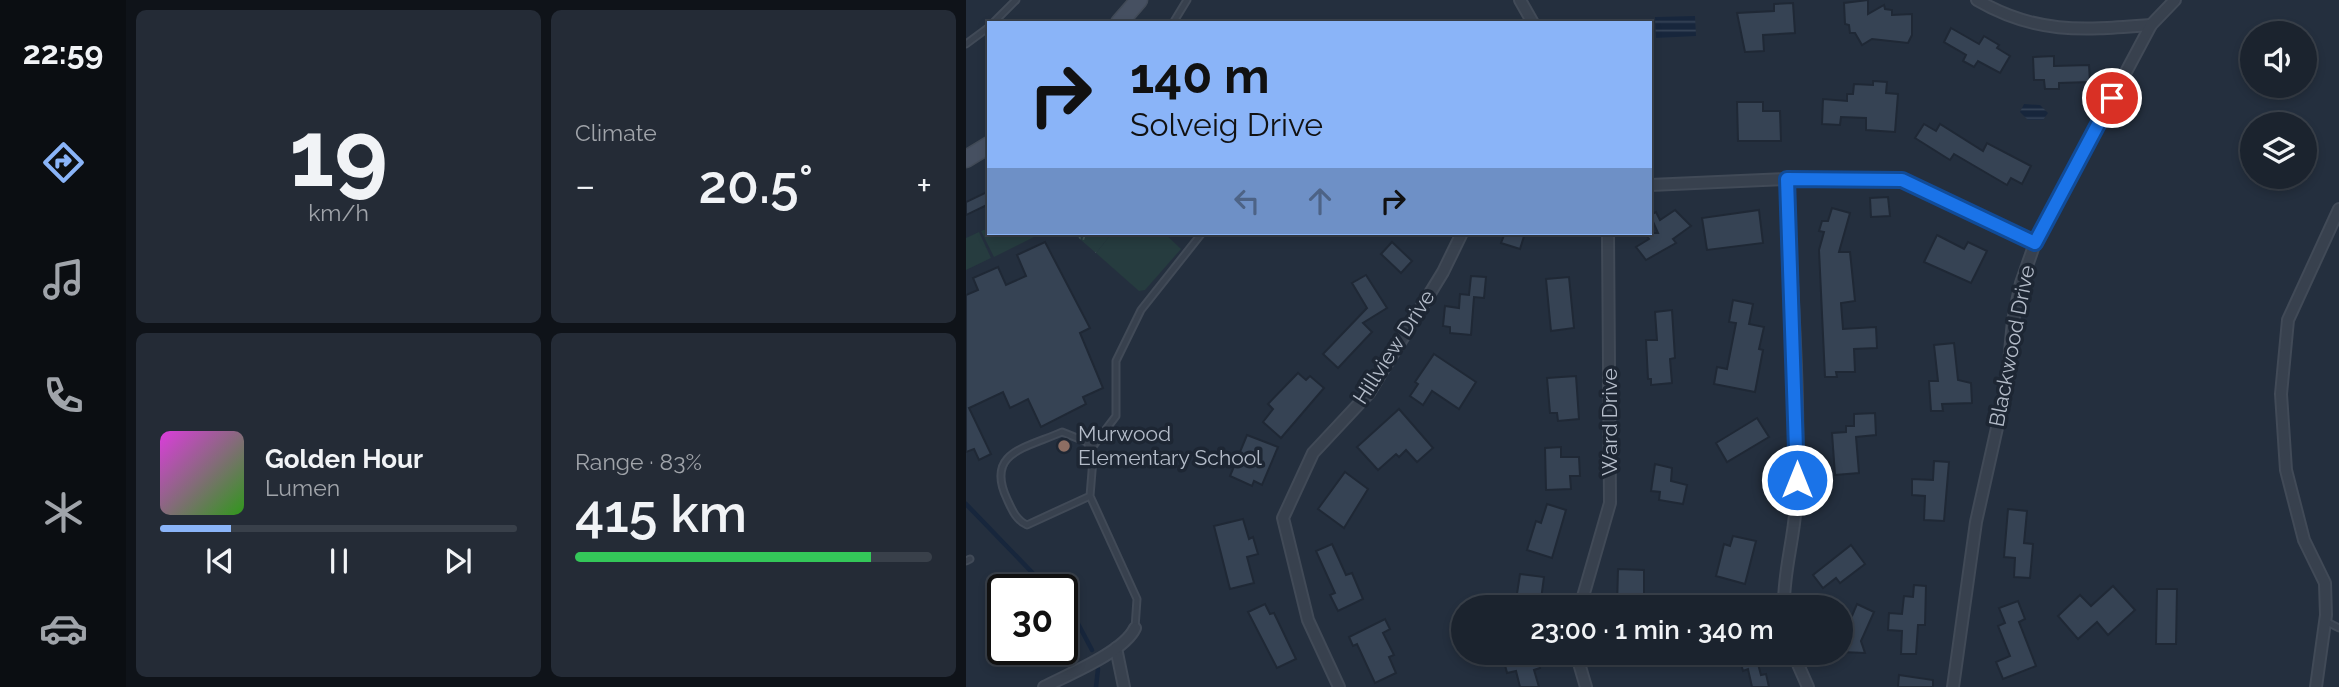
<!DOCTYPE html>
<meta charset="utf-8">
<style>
:root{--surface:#1b232e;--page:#242b36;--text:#f1f3f6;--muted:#a0a4aa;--line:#39404a;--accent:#8ab4f8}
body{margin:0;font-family:Raleway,sans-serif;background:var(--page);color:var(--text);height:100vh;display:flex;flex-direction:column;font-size:26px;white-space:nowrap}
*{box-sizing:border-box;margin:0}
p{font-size:23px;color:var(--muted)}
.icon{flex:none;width:38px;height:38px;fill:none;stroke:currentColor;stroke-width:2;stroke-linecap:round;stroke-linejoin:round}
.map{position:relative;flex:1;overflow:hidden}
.sheet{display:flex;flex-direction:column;gap:10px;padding:10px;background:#0f1319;width:840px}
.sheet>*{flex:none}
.hud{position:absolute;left:21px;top:21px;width:665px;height:214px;border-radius:0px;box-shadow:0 4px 10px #0003,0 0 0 2px var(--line);background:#8ab4f8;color:#111;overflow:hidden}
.buttons{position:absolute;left:1274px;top:21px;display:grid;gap:14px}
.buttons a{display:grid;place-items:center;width:77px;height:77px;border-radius:50%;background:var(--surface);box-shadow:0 4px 10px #0003,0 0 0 2px var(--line);font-size:35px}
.speed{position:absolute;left:21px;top:574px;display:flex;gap:14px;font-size:35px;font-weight:700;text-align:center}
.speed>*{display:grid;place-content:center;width:91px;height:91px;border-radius:50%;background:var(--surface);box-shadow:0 4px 10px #0003,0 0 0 2px var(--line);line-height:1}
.speed .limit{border:4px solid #111;border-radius:10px;background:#fff;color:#111}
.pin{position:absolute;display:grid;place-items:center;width:60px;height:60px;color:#fff;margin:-30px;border:4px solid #fff;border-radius:50%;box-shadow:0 2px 7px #0007}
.me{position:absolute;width:77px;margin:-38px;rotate:0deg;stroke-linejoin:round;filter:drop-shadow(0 0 5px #0008)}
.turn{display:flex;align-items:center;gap:24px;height:147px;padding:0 28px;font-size:32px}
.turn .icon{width:91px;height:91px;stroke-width:2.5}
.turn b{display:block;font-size:49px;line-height:60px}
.lanes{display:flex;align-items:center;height:66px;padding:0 28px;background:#0003;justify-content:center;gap:35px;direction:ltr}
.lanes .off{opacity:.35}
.big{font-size:52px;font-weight:600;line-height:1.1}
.sheet .card{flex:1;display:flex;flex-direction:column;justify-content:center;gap:10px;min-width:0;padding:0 24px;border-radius:10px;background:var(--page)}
.sheet .dial{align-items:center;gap:0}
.dial b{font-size:91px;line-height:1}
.song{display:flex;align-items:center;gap:21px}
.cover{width:84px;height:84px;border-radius:10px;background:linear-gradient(135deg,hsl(300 70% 55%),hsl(110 70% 35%))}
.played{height:7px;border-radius:4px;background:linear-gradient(90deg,var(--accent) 20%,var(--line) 20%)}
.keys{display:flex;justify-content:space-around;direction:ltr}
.heat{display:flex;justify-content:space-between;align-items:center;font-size:38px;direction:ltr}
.charge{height:10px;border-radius:5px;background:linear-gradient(90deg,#34c759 83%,var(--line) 0)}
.sheet .tiles{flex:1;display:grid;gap:10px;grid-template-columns:repeat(2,1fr)}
.trip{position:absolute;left:485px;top:595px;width:402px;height:70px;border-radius:35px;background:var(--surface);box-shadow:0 4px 10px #0003,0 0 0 2px var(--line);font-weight:600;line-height:70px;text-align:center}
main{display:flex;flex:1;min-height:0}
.dock{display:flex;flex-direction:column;width:126px;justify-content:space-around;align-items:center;background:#0b0e12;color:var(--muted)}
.dock .icon{width:49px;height:49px}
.dock .on{color:var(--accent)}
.dock b{font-size:32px;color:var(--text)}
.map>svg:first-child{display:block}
.grass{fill:url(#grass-tufts)}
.pitch{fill:#263c3f}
.water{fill:url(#water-rules)}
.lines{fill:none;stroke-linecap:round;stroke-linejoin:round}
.stream{stroke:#17263c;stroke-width:4.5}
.building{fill:#364354;stroke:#1f2835;stroke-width:2}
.lane-casing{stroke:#414a57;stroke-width:9}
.street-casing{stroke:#414a57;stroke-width:14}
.secondary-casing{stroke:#414a57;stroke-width:19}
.lane{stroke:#38414e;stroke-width:5}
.street{stroke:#38414e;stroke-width:10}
.secondary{stroke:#465061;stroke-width:16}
.route-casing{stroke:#114b97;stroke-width:18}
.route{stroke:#1a73e8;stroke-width:12}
.education-dot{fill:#8d6e63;stroke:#1d2633;stroke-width:2.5}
.labels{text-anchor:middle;stroke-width:7;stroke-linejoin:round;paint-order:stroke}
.street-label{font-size:21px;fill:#b4bcc9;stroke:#1d2633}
.poi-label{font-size:21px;fill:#b4bcc9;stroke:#1d2633;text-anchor:start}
</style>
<main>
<nav class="dock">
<b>22:59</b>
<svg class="icon on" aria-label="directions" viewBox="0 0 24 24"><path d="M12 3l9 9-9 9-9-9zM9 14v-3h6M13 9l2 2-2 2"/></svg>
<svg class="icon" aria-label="music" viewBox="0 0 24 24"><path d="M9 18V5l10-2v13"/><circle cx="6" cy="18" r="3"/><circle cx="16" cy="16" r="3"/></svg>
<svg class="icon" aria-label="phone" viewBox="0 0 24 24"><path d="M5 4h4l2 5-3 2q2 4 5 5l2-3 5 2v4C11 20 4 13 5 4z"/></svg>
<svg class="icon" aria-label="climate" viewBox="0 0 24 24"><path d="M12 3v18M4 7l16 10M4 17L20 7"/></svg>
<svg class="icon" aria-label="car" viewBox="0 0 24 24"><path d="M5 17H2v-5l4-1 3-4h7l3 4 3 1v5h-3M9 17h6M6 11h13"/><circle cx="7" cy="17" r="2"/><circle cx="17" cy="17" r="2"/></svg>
</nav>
<section class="sheet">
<div class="tiles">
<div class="card dial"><b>19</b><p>km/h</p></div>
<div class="card"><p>Climate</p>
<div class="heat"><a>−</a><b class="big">20.5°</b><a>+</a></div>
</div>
<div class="card">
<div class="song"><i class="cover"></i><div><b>Golden Hour</b><p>Lumen</p></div></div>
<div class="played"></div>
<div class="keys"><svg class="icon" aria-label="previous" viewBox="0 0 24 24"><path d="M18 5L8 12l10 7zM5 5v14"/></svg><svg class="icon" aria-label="pause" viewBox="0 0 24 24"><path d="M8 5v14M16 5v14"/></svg><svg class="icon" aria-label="next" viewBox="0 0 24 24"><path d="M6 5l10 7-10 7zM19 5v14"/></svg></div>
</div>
<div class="card"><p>Range · 83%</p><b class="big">415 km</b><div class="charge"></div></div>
</div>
</section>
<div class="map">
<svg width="1373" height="687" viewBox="0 0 1373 687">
<defs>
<pattern id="grass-tufts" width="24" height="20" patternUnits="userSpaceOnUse" patternTransform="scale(1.75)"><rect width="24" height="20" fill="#263c3f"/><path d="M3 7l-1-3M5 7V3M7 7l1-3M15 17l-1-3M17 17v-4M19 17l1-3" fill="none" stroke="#435659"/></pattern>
<pattern id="water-rules" width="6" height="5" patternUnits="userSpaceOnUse" patternTransform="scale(1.75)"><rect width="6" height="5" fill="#17263c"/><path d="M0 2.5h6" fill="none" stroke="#364457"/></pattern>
</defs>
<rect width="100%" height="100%" fill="#242f3e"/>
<!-- grass -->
<polygon class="grass" points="107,233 146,233 130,253"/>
<!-- pitch -->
<g class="pitch">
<polygon points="23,228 23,233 68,233 70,236 28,257 15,231"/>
<polygon points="13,232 25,258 0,270 0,238"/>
<polygon points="146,233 198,233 215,249 179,290 173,291 130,253"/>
</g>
<!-- water -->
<g class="water">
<polygon points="729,16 730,36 690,38 689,17"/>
<polygon points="1058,104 1074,105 1082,113 1077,120 1062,120 1054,112"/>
</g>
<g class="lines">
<!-- stream -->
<g class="stream">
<polyline points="0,504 83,590"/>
<polyline points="96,604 110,620 126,650"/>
<polyline points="130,687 132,669"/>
</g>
</g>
<!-- building -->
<g class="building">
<polygon points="902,0 902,14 918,5 919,9 926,10 926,15 946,14 946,35 942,43 906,39 896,45 889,33 884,33 883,25 879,24 878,3"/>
<polygon points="827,3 829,33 797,35 798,51 779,52 771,13 808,11 808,4"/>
<polygon points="985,28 1013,44 1018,36 1033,45 1031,48 1044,56 1034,73 1012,61 1008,67 997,61 1000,55 978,42"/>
<polygon points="1088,56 1088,66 1123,65 1124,82 1093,83 1093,89 1079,89 1078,80 1068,80 1067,57"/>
<polygon points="907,81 921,82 920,93 932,94 929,132 900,130 900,118 875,117 874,125 856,124 857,99 881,101 881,94 887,94 888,84 907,85"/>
<polygon points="771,102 797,102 797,111 814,111 815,141 772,141"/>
<polygon points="958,124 970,131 974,124 1017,151 1021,143 1065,166 1056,184 1045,178 1041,185 988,154 984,160 949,138"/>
<polygon points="23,191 23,204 0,215 0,202"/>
<polygon points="922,197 924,216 905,217 904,198"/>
<polygon points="866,208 884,213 873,252 884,252 889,301 875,303 877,329 910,327 911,348 888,349 889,372 870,372 871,377 859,377 853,250 858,232 853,231 856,221 862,221"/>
<polygon points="709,210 725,226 707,239 710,243 680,260 670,247 683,239 679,233 692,233 684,215 690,212 694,220"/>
<polygon points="793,210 797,243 741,250 736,218"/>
<polygon points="539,233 559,233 554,249 535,243"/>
<polygon points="971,235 998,249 1002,242 1021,251 1005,283 958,262"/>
<polygon points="79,242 124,328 114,333 137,388 117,397 120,404 75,427 62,399 44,408 37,392 3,408 25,454 13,460 8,449 0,452 0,295 12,290 7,278 32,267 40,285 60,276 51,255"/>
<polygon points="426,242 446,261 435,273 415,254"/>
<polygon points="400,275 421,308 397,323 406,332 372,368 357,354 401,308 386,283"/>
<polygon points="505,276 520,277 518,298 508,297 505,335 484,333 484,327 477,326 479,306 493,308 494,294 503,295"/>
<polygon points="603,277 608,328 585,331 580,279"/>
<polygon points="767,300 787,304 783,324 798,327 793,349 797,350 789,392 748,384 751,367 761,369 770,323 763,322"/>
<polygon points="706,310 709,358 704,359 706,383 685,385 685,379 682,379 680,340 691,340 689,312"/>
<polygon points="988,343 992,380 1005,383 1006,403 976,404 977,411 965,411 963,381 972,381 968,345"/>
<polygon points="468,354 510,382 493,409 466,391 457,405 444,396 452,384 449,382"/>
<polygon points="332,373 340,380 344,376 358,388 315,438 297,422 307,409 302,404"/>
<polygon points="610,376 613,419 592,421 591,413 584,413 581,378"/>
<polygon points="433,409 467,448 451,462 440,450 433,457 430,454 412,470 391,447"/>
<polygon points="909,413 910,435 890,437 893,473 869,475 866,433 880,432 880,426 888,426 888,414"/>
<polygon points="791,418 803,437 761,462 750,443"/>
<polygon points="281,435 312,447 296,485 288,481 286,486 264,476"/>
<polygon points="595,447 595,457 613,457 614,476 604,476 605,489 580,490 579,448"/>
<polygon points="968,461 983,462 978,521 958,520 959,496 946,495 946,479 967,480"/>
<polygon points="689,464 706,468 705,481 721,485 717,504 693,500 694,492 685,491"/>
<polygon points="379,472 402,489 378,528 352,509"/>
<polygon points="581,504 600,510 586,558 561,550 570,521 575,523"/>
<polygon points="1042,509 1061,511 1058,543 1067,544 1064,578 1048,577 1049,558 1038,557"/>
<polygon points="277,519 283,539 287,537 292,554 281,557 288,583 264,589 248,526"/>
<polygon points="767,536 790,541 779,584 750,576 758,544 764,546"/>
<polygon points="366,544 380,575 386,573 397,599 372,611 364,595 369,593 350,551"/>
<polygon points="885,545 899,564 874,583 870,578 857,588 847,575"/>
<polygon points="652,569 678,570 678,607 651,607"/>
<polygon points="554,574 578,577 574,607 549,607"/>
<polygon points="948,585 960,586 959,625 952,625 950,654 935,654 936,631 922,630 923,613 936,614 938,596 947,597"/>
<polygon points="1147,586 1169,610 1142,635 1131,622 1112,639 1092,616 1114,595 1125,606"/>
<polygon points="1191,589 1211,589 1210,644 1190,644"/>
<polygon points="1052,601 1059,619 1053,622 1070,666 1037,679 1030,662 1044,656 1032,626 1039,623 1033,608"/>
<polygon points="299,604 304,614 308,613 330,659 311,668 282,612"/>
<polygon points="891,604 908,612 895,641 899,653 875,652 875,619 886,616"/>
<polygon points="419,619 424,629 417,633 428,655 423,657 430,673 409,683 391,644 387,646 383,637"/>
<polygon points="536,653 570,653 574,668 568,670 573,687 554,687 550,671 541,673"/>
<polygon points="772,653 789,653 795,675 800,674 803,687 786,687 782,669 777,671"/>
<polygon points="933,675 967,680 967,687 932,687"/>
</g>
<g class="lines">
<defs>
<g id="lane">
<polyline points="27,23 50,0"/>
<polyline points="207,23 221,0"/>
<polyline points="0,44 23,27"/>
<polyline points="125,449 150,416 150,361 175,310 236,233"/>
<path d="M 124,496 L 61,525 C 50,520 46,510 41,499 C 19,452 60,448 96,432 L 121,442 L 127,459 L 124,496 L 171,599 L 169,628"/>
<polyline points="0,561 4,559"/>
<polyline points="1359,621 1373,628"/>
</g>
<g id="street">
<polyline points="554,0 567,23"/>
<path d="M 1011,0 C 1071,35 1118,30 1185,25"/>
<polyline points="684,185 821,179 936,180 1069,243"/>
<polyline points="614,607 644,503 642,233"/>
<path d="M 818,607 C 817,571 829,537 830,501 C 835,394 825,286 821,179"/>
<polyline points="150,648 158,687"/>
<polyline points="610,653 620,687"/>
<polyline points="827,653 842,687"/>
<path d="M 78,687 C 103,674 158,652 169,628"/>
<polyline points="373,687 342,620 317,518 347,453 403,393 477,272 496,233"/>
<polyline points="987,687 1010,522 1041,383 1047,321 1055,283 1069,243 1185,25 1209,0"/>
<polyline points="1350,687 1360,615 1359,583 1338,540 1320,470 1315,394 1322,320 1373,209"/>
</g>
<g id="secondary">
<polyline points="153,23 173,0"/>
<polyline points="0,159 23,145"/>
</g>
</defs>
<!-- lane casing -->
<use href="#lane" class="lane-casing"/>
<!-- street casing -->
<use href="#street" class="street-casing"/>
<!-- secondary casing -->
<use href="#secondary" class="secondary-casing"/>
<!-- lane -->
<use href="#lane" class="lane"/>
<!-- street -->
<use href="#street" class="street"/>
<!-- secondary -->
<use href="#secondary" class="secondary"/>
</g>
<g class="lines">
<defs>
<polyline id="route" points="831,480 821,179 936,180 1069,243 1146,98"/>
</defs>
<!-- route casing -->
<use href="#route" class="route-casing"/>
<!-- route -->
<use href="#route" class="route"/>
</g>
<!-- markers -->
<circle class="education-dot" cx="98" cy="446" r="7"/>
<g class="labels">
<!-- street labels -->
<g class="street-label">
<text transform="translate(1046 346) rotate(-79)" y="7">Blackwood Drive</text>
<text transform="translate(428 347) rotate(-57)" y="7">Hillview Drive</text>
<text transform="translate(644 422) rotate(-90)" y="7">Ward Drive</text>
</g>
<!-- poi labels -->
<g class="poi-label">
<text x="112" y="441">Murwood<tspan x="112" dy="24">Elementary School</tspan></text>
</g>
</g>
</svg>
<div class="buttons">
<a><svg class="icon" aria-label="sound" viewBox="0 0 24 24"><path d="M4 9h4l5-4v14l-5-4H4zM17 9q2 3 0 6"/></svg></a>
<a><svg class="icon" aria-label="layers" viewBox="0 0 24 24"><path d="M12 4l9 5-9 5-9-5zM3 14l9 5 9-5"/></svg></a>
</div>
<div class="speed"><div class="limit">30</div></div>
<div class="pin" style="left:1146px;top:98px;background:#d93025"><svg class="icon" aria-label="arrive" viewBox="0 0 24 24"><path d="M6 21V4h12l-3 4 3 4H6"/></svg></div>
<svg class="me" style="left:831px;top:480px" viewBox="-20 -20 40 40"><circle r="17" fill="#1a73e8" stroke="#fff" stroke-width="3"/><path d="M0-11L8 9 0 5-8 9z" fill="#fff"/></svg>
<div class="trip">23:00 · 1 min · 340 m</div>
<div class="hud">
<div class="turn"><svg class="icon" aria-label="right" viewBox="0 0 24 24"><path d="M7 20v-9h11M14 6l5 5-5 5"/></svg><div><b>140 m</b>Solveig Drive</div></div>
<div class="lanes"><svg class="icon off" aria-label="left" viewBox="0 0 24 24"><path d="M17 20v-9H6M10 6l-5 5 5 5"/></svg><svg class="icon off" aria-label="ahead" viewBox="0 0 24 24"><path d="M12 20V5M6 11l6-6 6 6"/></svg><svg class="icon" aria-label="right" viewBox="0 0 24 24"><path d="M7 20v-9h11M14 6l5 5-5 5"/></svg></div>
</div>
</div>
</main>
